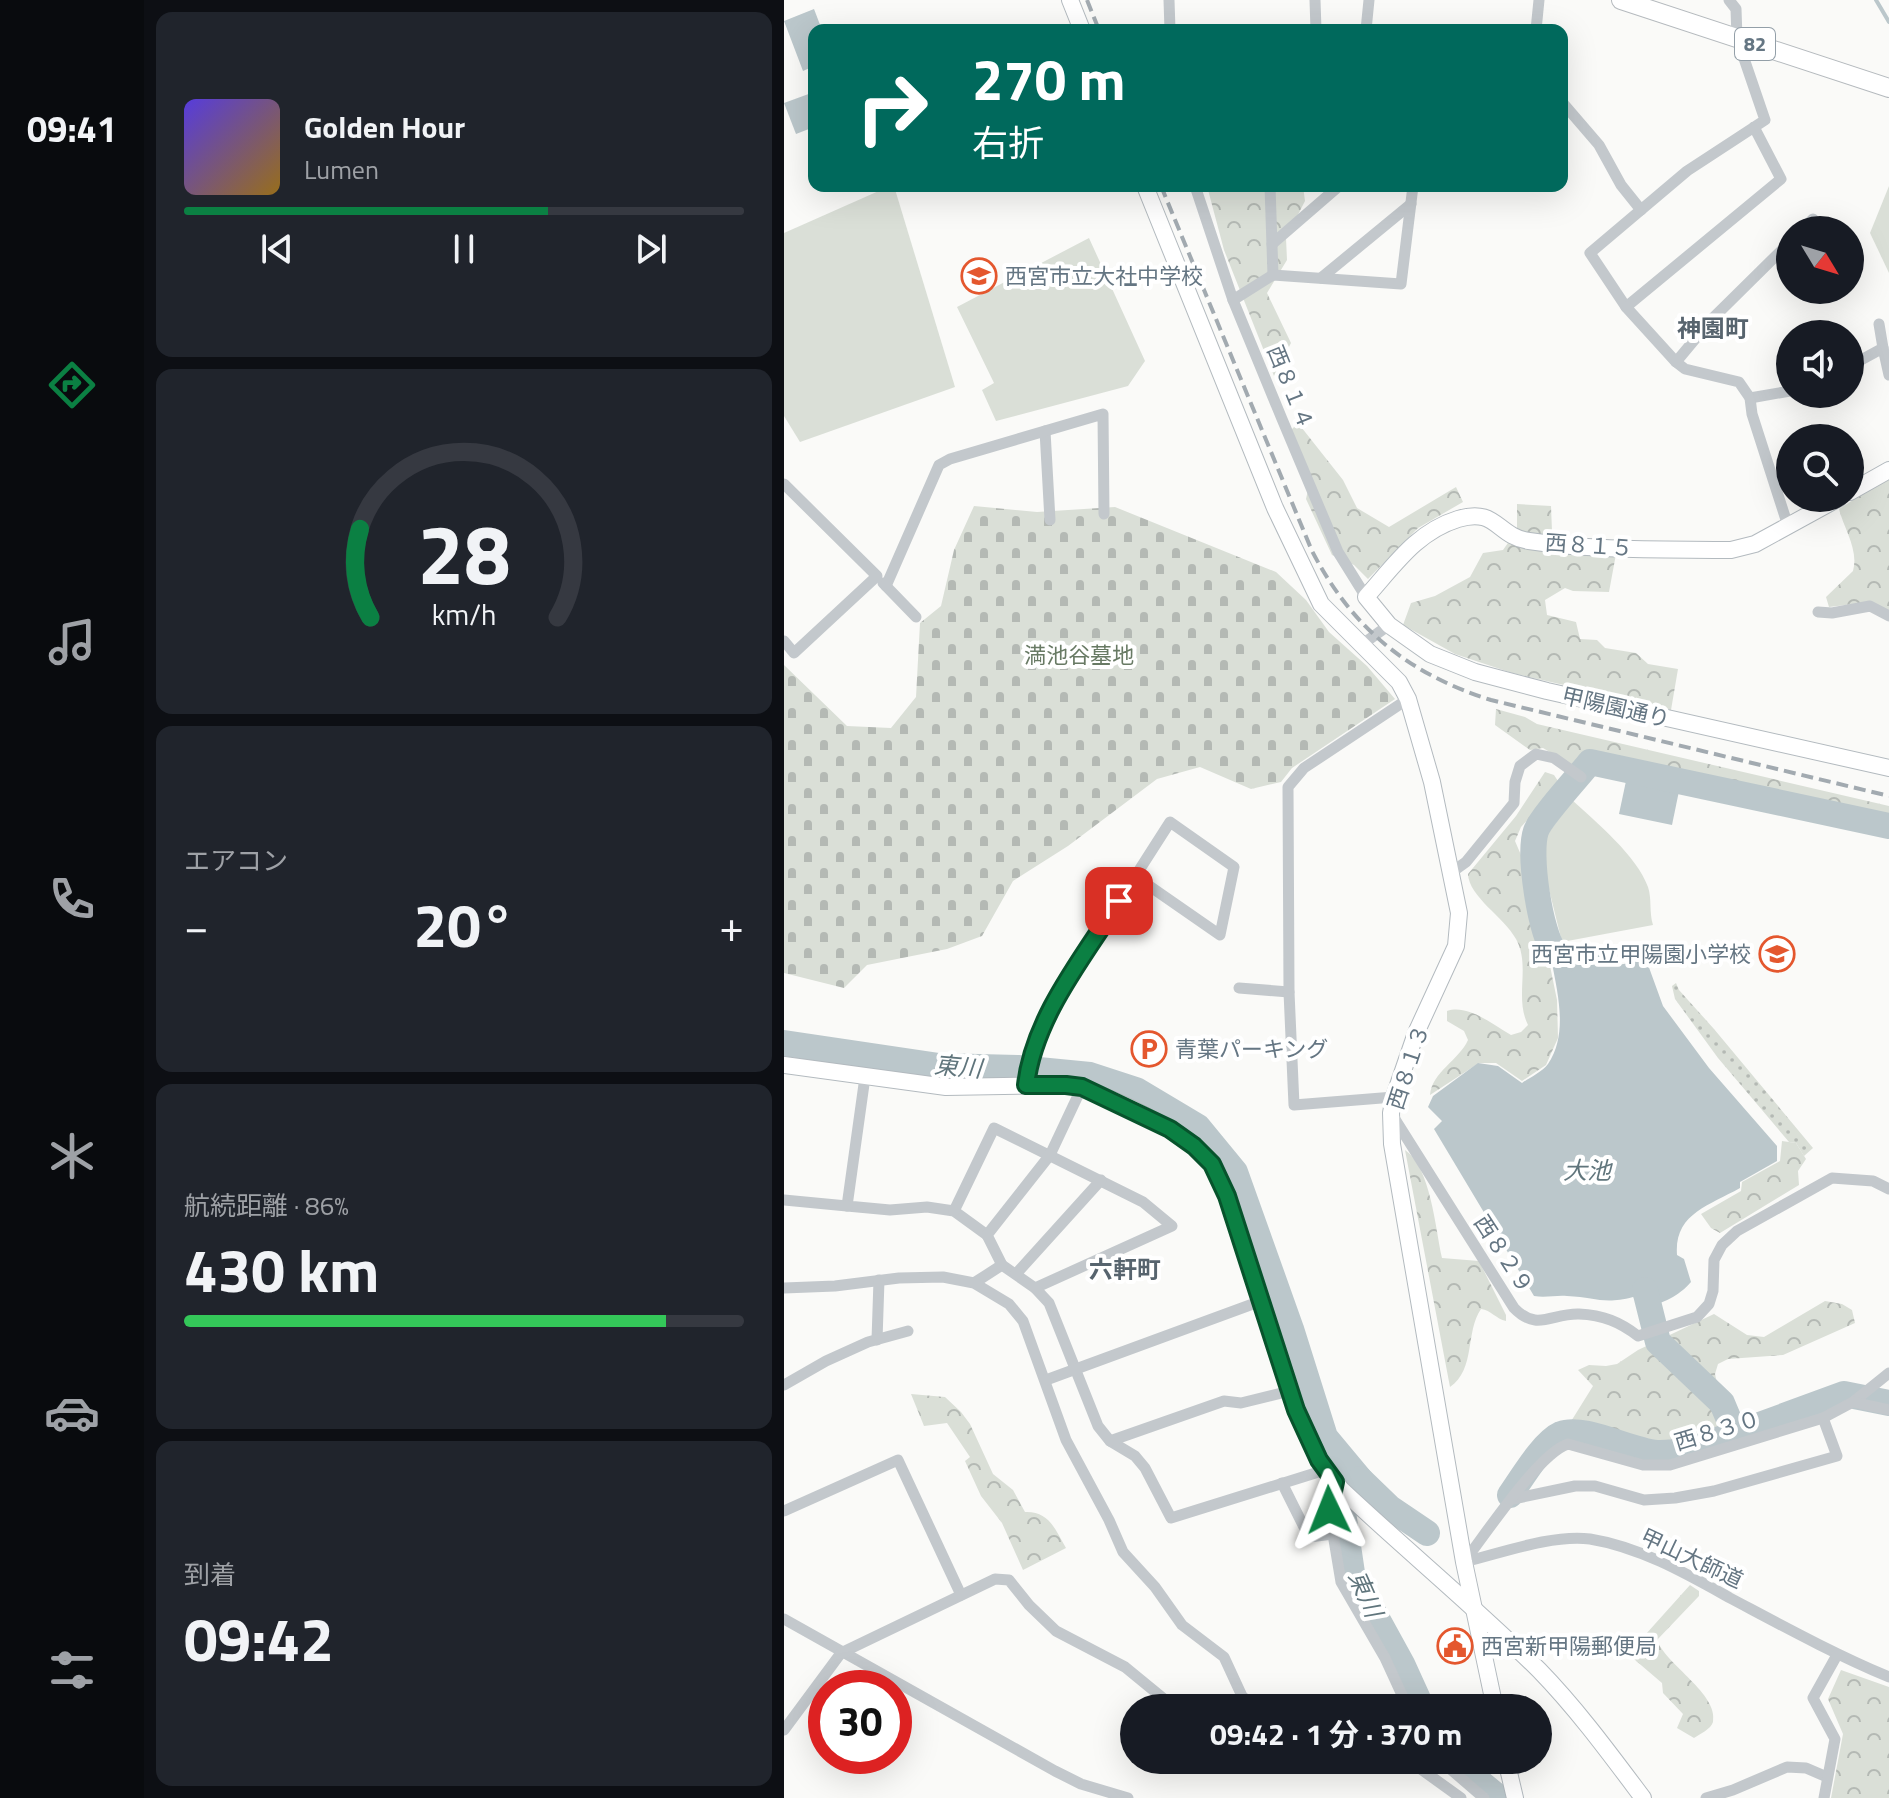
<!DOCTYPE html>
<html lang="ja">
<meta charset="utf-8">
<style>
:root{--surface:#171b24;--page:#20242c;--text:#f1f3f6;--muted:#9ea1a6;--line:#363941;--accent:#0b8043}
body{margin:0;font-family:"Titillium Web","Noto Sans JP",sans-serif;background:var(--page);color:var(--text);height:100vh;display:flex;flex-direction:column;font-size:30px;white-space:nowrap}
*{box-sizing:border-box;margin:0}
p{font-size:26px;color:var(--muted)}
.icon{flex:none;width:44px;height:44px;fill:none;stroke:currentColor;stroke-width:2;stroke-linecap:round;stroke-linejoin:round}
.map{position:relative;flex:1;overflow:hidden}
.panel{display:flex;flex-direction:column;gap:12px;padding:12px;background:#0d0f14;width:640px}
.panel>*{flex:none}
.banner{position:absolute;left:24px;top:24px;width:760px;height:168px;border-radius:16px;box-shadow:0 8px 32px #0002;background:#00695c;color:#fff;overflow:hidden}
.needle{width:52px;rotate:128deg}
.tools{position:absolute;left:992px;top:216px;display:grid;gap:16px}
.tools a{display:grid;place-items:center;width:88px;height:88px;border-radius:50%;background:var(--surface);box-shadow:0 8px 32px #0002;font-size:40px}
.speed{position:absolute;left:24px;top:1670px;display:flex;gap:16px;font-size:40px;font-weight:700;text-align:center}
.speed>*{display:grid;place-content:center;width:104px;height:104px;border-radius:50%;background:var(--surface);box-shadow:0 8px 32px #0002;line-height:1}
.speed .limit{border:12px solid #d22;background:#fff;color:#111}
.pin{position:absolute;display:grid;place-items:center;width:68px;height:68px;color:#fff;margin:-34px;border-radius:16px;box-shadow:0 4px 12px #0006}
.me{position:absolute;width:88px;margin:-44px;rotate:358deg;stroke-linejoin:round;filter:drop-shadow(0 0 6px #0008)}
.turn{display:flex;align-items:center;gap:28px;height:168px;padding:0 32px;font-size:36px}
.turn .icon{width:104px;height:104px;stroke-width:2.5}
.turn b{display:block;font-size:56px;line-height:68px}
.big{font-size:60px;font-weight:700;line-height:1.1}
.panel .widget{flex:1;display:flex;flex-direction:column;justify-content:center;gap:12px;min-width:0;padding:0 28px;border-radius:16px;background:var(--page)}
.panel .dial{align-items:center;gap:0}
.dial svg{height:208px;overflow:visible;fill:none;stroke:var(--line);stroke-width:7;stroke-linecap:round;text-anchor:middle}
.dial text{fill:var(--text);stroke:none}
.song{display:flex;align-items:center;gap:24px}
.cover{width:96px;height:96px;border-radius:12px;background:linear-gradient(135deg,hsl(250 70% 55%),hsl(40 70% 35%))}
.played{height:8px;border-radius:4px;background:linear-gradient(90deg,var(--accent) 65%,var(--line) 65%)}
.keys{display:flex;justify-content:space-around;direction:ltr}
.heat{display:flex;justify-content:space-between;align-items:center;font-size:44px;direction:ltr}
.charge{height:12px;border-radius:6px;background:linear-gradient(90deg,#34c759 86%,var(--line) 0)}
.trip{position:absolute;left:336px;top:1694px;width:432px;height:80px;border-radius:40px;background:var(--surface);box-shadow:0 8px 32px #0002;font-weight:700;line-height:80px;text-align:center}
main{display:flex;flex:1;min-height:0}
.menu{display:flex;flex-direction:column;width:144px;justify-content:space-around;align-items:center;background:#090b0e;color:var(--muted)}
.menu .icon{width:56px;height:56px}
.menu .selected{color:var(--accent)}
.menu b{font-size:36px;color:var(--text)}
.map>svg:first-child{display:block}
.grass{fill:url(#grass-dots)}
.forest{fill:url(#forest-crowns)}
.cemetery{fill:url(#cemetery-stones)}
.park{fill:#dadfd7}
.water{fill:#bbc7cb}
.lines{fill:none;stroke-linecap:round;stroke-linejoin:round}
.stream{stroke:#bbc7cb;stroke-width:4}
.river{stroke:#bbc7cb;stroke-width:26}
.secondary-casing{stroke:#b3babf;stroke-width:18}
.primary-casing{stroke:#b5babe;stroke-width:20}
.street{stroke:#c3c8cc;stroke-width:11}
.secondary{stroke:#fff;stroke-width:16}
.primary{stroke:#fff;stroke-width:18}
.rail{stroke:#a2aab0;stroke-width:4;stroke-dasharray:12 6;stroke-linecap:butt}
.route-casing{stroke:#07532c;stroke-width:20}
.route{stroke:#0b8043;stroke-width:14}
.labels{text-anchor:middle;stroke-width:8;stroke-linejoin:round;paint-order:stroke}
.shield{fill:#fff;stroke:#939fa8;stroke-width:2}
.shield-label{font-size:20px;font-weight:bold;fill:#657683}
.poi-label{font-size:22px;fill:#657683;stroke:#fff;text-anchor:start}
.street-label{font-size:22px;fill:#657683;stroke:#fff}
.park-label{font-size:22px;fill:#687a64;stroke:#fff}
.neighbourhood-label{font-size:24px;font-weight:bold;fill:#57646e;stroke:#fff}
.water-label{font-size:24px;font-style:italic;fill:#60757c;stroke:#fff}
</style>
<main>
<nav class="menu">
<b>09:41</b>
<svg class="icon selected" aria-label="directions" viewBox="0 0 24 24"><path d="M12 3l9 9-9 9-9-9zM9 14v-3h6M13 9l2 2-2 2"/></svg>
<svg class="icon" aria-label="music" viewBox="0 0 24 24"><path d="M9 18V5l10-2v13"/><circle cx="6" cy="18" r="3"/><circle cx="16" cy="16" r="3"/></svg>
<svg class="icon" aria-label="phone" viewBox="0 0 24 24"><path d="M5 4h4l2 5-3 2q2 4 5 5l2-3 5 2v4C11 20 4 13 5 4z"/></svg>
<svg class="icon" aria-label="climate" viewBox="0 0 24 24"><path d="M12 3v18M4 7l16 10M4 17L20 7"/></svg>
<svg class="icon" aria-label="car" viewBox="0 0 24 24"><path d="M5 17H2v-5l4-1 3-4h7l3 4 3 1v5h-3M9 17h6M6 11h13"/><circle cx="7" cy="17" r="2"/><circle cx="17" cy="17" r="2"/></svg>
<svg class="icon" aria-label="filters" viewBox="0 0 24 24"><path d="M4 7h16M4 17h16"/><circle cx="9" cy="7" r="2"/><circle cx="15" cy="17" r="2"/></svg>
</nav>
<section class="panel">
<div class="widget">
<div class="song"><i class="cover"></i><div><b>Golden Hour</b><p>Lumen</p></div></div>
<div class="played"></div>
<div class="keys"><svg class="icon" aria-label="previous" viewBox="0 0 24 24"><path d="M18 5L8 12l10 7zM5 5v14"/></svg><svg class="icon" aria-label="pause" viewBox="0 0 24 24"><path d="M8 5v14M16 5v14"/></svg><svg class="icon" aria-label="next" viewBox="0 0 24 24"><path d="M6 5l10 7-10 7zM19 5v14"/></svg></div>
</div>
<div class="widget dial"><svg viewBox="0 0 100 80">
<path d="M14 69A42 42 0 1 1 86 69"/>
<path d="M14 69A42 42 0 0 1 10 35" stroke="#0b8043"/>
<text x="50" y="56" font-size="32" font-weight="700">28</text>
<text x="50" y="72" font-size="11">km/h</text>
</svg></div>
<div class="widget"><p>エアコン</p>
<div class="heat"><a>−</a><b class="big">20°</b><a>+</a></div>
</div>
<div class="widget"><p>航続距離 · 86%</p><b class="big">430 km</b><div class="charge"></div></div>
<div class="widget"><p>到着</p><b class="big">09:42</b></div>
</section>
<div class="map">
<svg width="1105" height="1798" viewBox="0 0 1105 1798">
<defs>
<pattern id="grass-dots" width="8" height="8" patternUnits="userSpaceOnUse" patternTransform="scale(2)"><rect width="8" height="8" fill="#dadfd7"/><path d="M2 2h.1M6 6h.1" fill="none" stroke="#b4b9b4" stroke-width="1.8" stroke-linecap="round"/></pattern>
<pattern id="forest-crowns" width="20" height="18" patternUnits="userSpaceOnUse" patternTransform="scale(2)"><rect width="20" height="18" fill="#dadfd7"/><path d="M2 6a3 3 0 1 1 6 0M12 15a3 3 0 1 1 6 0" fill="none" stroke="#b4b9b4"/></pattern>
<pattern id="cemetery-stones" width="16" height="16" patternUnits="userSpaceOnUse" patternTransform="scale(2)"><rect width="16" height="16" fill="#dadfd7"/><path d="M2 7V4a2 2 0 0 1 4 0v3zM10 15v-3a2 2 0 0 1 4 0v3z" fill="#b4b9b4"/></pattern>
</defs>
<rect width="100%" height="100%" fill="#fafaf8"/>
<!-- grass -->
<polygon class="grass" points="892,983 895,990 930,1029 1029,1148 1020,1156 1012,1143 1005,1142 934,1058 891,999 888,986"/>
<!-- forest -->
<g class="forest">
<polygon points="423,186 519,186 521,201 502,238 503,260 483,293 507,343 490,376 440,250"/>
<polygon points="514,423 559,480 573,508 605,527 672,487 679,502 634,528 584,579 570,565 548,555 522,499 527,476 507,430"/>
<path d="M 1105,477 L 1105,611 L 1087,602 L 1045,607 L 1042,597 L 1069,571 C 1075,550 1060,529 1055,509 Z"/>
<polygon points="733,504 767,506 768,531 778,554 832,554 825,592 789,591 781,588 761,600 763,615 792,622 796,639 813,640 821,648 852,653 864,664 894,669 887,710 728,673 671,654 619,625 627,603 651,596 686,577 699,553 719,550 733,530"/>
<polygon points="712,709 741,717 753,724 1105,806 1105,834 809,764 802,774 759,748 746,750 711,725"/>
<path d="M 761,772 L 770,775 L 776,784 L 737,827 L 731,841 L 749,883 L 773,1000 L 774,1038 L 762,1065 L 738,1081 L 712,1063 L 695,1063 L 646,1095 C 648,1072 675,1060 684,1040 L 680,1031 L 663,1021 L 663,1011 C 684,1004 708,1024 727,1035 L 737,1032 L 744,1025 C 730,997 747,966 732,939 C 720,917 685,897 684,874 L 732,816 Z"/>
<polygon points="998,1141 1012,1143 1022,1159 1014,1171 1015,1185 936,1233 927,1228 917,1214 957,1191 958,1182 996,1161"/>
<path d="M 621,1150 C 647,1168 651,1227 658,1258 L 695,1261 L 722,1315 L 722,1321 C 712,1319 707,1310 697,1309 C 681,1332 692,1369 666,1387 Z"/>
<polygon points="1041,1301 1058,1304 1068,1310 1071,1323 999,1355 944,1359 934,1364 931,1374 943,1427 876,1442 856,1444 786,1423 809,1386 794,1370 805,1365 822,1366 833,1364 854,1350 930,1314 963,1335 980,1337"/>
<path d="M 127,1394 L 161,1397 L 177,1412 L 186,1424 L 209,1474 L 229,1490 L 241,1512 C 265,1511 271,1529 282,1548 L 239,1570 L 218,1523 L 197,1496 L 181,1461 L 186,1457 L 163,1423 L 140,1426 Z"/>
<path d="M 906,1585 L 915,1591 L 915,1596 L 873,1640 C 882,1665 935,1694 929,1722 C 927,1729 916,1734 910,1738 L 893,1728 L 899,1714 L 879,1693 L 878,1683 L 844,1654 Z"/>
<polygon points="1057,1670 1105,1687 1105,1798 1047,1798 1059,1734 1044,1699"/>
</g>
<!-- cemetery -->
<polygon class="cemetery" points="190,506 253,512 331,507 492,572 522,600 545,632 583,666 611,699 508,768 497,782 467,789 416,767 373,779 284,846 229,881 198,936 163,949 83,965 60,988 0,973 0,665 63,726 107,728 132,697 136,623 157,606 170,550"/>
<!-- park -->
<g class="park">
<polygon points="106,186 110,186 171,387 16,442 0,416 0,233"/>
<polygon points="1105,186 1105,273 1086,233"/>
<polygon points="305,238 361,361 344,386 212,421 198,390 210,383 173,307"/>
<path d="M 788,800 C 812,822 853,856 864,887 C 868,899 865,912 869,925 L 778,942 L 757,857 L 759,841 Z"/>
</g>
<!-- water -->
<g class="water">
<polygon points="30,9 38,30 30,30 30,66 19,71 0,21"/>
<polygon points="30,92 30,127 12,134 0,103"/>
<polygon points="842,781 895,791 888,825 835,814"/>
<path d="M 859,951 L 879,1006 L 925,1068 L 993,1146 L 993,1161 L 956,1182 L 956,1188 C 924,1206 890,1214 893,1255 L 900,1259 L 907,1282 C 898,1293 876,1308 860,1304 C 856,1303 853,1299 849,1297 C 819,1305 812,1297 783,1296 C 772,1295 762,1298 750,1296 L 650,1129 L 658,1121 L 644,1107 L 649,1096 L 694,1063 L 714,1066 L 738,1083 C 745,1078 758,1072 764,1064 C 784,1035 774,995 768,963 L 823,954 L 833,965 L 846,963 Z"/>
</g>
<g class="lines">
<!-- stream -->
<polyline class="stream" points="1092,0 1105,22"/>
<!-- river -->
<g class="river">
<path d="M 781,960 C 779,959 772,954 771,953 C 756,933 744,854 752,831 C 757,817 795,776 806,762 L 1105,826"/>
<polyline points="0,1043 155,1066 234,1068 306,1075 352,1090 414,1127 451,1172 507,1329 541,1437 576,1479 606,1508 643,1533"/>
<polyline points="951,1434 1060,1394 1105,1403"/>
<polyline points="576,1479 559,1512 568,1573 618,1664 638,1708"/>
<path d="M 726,1495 C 738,1478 759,1442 777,1434 C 800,1425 846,1451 873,1453 C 899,1454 926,1442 951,1434 L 938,1403 L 874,1342 L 861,1290"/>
<polyline points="669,1760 715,1798"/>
</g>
<defs>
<g id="secondary">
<polyline points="286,0 298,30"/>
<polyline points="361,186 491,508 537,604 615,682 624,699 648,782 675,913 672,946 632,1033 610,1097 607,1113 608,1144 680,1562 711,1708"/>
<polyline points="1066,492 1105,470"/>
<path d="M 1055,498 L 971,544 L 947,550 C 880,549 811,551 745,541 C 712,536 713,507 674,519 C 632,532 610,566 582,597 L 605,625 L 646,654 L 691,672 L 763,691 L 1105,768"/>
<path d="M 0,1065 L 162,1087 L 282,1085 C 319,1090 404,1133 427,1163 C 434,1172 438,1185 443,1196 L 512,1410 L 535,1460 L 557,1489 C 622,1550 691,1607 755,1670 C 793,1709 826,1754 859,1798"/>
<polyline points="722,1760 731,1798"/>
</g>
<polyline id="primary" points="837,0 1105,88"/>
</defs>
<!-- secondary casing -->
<use href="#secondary" class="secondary-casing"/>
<!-- primary casing -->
<use href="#primary" class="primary-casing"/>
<!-- street -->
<g class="street">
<polyline points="385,0 386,30"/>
<polyline points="531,0 532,30"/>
<polyline points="945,0 952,9 953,38 981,120 903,171 806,253 842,307 997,179 970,127"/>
<polyline points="582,30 585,0"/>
<polyline points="752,30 755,0"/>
<polyline points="778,102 815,145 837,185 857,210"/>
<polyline points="411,186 449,300 498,419 554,552 582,597"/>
<polyline points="486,186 489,275"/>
<polyline points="1018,230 1029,219"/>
<polyline points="488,244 555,186"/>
<polyline points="537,278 627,204"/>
<polyline points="449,300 489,275 617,284 629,186"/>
<polyline points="842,307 892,362"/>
<polyline points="1095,324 1099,348"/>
<polyline points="1066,366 1099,348 1105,375"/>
<polyline points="966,398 1006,391"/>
<polyline points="261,431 266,520"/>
<polyline points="0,484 93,576 10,653 0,641"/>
<polyline points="1004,526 968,414 966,398 955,382 901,369 892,362 927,320 1006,242"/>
<polyline points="99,583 132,617"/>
<polyline points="102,586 155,465 166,459 319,414 320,514"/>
<polyline points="1034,612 1048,613 1086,606 1105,616"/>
<polyline points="576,646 605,625"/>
<polyline points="668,872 682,862 730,803 731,782 736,766 752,754 770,758 797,777"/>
<polyline points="455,988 505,992"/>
<polyline points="81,1077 63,1206 106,1210 143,1207 170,1211 203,1235"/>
<path d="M 242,1085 C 249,1029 283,983 313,936 C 337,898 362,860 386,822 L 450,867 L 436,935 L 351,876"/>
<polyline points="610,1097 510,1105 505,992 504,787 520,768 624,699"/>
<path d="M 607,1113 L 730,1308 C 753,1332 768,1313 795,1314 C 819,1315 836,1322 854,1336 L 913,1317 L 925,1304 L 929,1291 L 930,1260 L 938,1245 L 953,1231 L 1048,1178 L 1089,1181 L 1105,1189"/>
<polyline points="0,1200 63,1206"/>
<polyline points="170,1211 210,1128 359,1202 388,1226 251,1288"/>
<polyline points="218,1265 251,1288 265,1303 314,1426 326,1441 351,1456 361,1468 387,1518 541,1470"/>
<polyline points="232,1274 317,1180"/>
<polyline points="190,1283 218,1265 203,1235 266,1155 298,1087"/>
<polyline points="0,1288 51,1286 115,1278 159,1277 190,1283 225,1304 239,1321 282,1440 325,1520 339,1552 371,1587 398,1625 440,1657 458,1696 471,1708"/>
<polyline points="93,1340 95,1280"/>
<polyline points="262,1380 477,1301"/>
<polyline points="0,1385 42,1361 84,1342 124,1331"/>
<polyline points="1069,1402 1105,1373"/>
<polyline points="326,1441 440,1401 457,1403 506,1391"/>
<polyline points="551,1482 545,1510 557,1582 601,1658 624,1708"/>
<polyline points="498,1483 525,1537 549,1534"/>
<polyline points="729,1499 791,1486 811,1486 860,1500 891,1498 930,1491 1053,1456 1039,1418"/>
<polyline points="0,1511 114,1460 177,1595"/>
<path d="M 680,1562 C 701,1535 755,1453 784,1444 L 859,1465 L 886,1465 L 1039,1418 L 1069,1402 L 1105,1410"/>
<path d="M 680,1562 C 717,1553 769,1534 806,1539 C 856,1547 903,1574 946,1598 C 999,1626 1050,1654 1105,1677"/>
<polyline points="0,1619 271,1771 297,1784 344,1798"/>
<polyline points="0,1730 57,1653 211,1579 225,1580 245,1605 272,1631 341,1667 391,1708"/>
<polyline points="617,1760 634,1767 677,1798"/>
<polyline points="656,1760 700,1798"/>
<polyline points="922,1798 949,1790 1003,1767 1022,1768 1043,1777"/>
<polyline points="1040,1798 1051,1739 1029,1698 1053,1655"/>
</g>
<!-- secondary -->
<use href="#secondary" class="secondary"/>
<!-- primary -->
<use href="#primary" class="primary"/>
<!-- rail -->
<g class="rail">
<polyline points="303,0 315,30"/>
<path d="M 377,186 L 528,551 C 568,628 624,674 707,700 L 1105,796"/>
</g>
</g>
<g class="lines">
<defs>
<path id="route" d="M 335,901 C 299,958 250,1017 242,1085 L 282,1085 L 298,1087 L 386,1129 L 410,1146 L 428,1164 L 443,1196 L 512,1410 L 535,1460 L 551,1482 L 545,1510"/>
</defs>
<!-- route casing -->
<use href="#route" class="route-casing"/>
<!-- route -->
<use href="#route" class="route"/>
</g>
<!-- icons -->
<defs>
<symbol id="school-ring" viewBox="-11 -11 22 22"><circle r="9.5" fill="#fff" stroke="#e4572e" stroke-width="1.5"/><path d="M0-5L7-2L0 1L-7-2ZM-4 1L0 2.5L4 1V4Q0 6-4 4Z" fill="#e4572e"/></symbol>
<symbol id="parking-ring" viewBox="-11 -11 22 22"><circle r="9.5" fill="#fff" stroke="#e4572e" stroke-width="1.5"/><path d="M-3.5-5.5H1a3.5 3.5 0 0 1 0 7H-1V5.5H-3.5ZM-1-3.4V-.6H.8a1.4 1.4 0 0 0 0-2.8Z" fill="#e4572e"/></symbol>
<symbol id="civic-ring" viewBox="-11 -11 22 22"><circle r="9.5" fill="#fff" stroke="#e4572e" stroke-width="1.5"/><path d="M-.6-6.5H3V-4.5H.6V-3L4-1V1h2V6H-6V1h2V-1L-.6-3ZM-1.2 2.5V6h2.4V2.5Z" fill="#e4572e"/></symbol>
</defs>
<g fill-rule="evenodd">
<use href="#school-ring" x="175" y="256" width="40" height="40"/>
<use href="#school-ring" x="973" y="934" width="40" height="40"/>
<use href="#parking-ring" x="345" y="1029" width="40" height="40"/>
<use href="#civic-ring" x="651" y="1626" width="40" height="40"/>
</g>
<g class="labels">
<!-- shield labels -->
<rect class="shield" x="951" y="28" width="40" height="32" rx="6"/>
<g class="shield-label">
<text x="971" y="51">82</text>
</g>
<!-- poi labels -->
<g class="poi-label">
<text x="221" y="284">西宮市立大社中学校</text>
<text x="967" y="962" text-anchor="end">西宮市立甲陽園小学校</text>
<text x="391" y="1057">青葉パーキング</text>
<text x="697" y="1654">西宮新甲陽郵便局</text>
</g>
<!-- street labels -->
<g class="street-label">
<text transform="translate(507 387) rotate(68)" y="8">西８１４</text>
<text transform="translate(805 545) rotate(4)" y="8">西８１５</text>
<text transform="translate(832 707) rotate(13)" y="8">甲陽園通り</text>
<text transform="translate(624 1067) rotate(-72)" y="8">西８１３</text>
<text transform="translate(720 1254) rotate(57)" y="8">西８２９</text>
<text transform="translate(933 1430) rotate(-17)" y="8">西８３０</text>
<text transform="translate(908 1558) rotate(25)" y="8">甲山大師道</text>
</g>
<!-- park labels -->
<g class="park-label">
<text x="295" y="663">満池谷墓地</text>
</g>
<!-- neighbourhood labels -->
<g class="neighbourhood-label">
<text x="929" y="337">神園町</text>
<text x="341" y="1278">六軒町</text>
</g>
<!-- water labels -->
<g class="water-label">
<text transform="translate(174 1067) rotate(5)" y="8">東川</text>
<text x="803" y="1179">大池</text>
<text transform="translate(581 1594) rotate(66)" y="8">東川</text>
</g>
</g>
</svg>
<div class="tools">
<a><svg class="needle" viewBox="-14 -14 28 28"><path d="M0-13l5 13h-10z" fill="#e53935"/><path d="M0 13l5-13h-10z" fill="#9ea1a6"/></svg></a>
<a><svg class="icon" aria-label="sound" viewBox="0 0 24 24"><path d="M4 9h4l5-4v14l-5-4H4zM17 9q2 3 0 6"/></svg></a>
<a><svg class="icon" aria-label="search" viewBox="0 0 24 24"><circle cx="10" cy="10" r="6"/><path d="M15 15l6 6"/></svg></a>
</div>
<div class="speed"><div class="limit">30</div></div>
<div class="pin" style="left:335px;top:901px;background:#d93025"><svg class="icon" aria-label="arrive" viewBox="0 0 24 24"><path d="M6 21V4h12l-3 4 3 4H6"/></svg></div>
<svg class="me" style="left:545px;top:1510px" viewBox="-20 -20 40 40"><path d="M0-17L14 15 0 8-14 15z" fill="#0b8043" stroke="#fff" stroke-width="4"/></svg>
<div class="trip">09:42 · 1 分 · 370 m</div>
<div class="banner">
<div class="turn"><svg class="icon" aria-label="right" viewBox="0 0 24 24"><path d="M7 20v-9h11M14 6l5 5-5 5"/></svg><div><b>270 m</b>右折</div></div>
</div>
</div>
</main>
